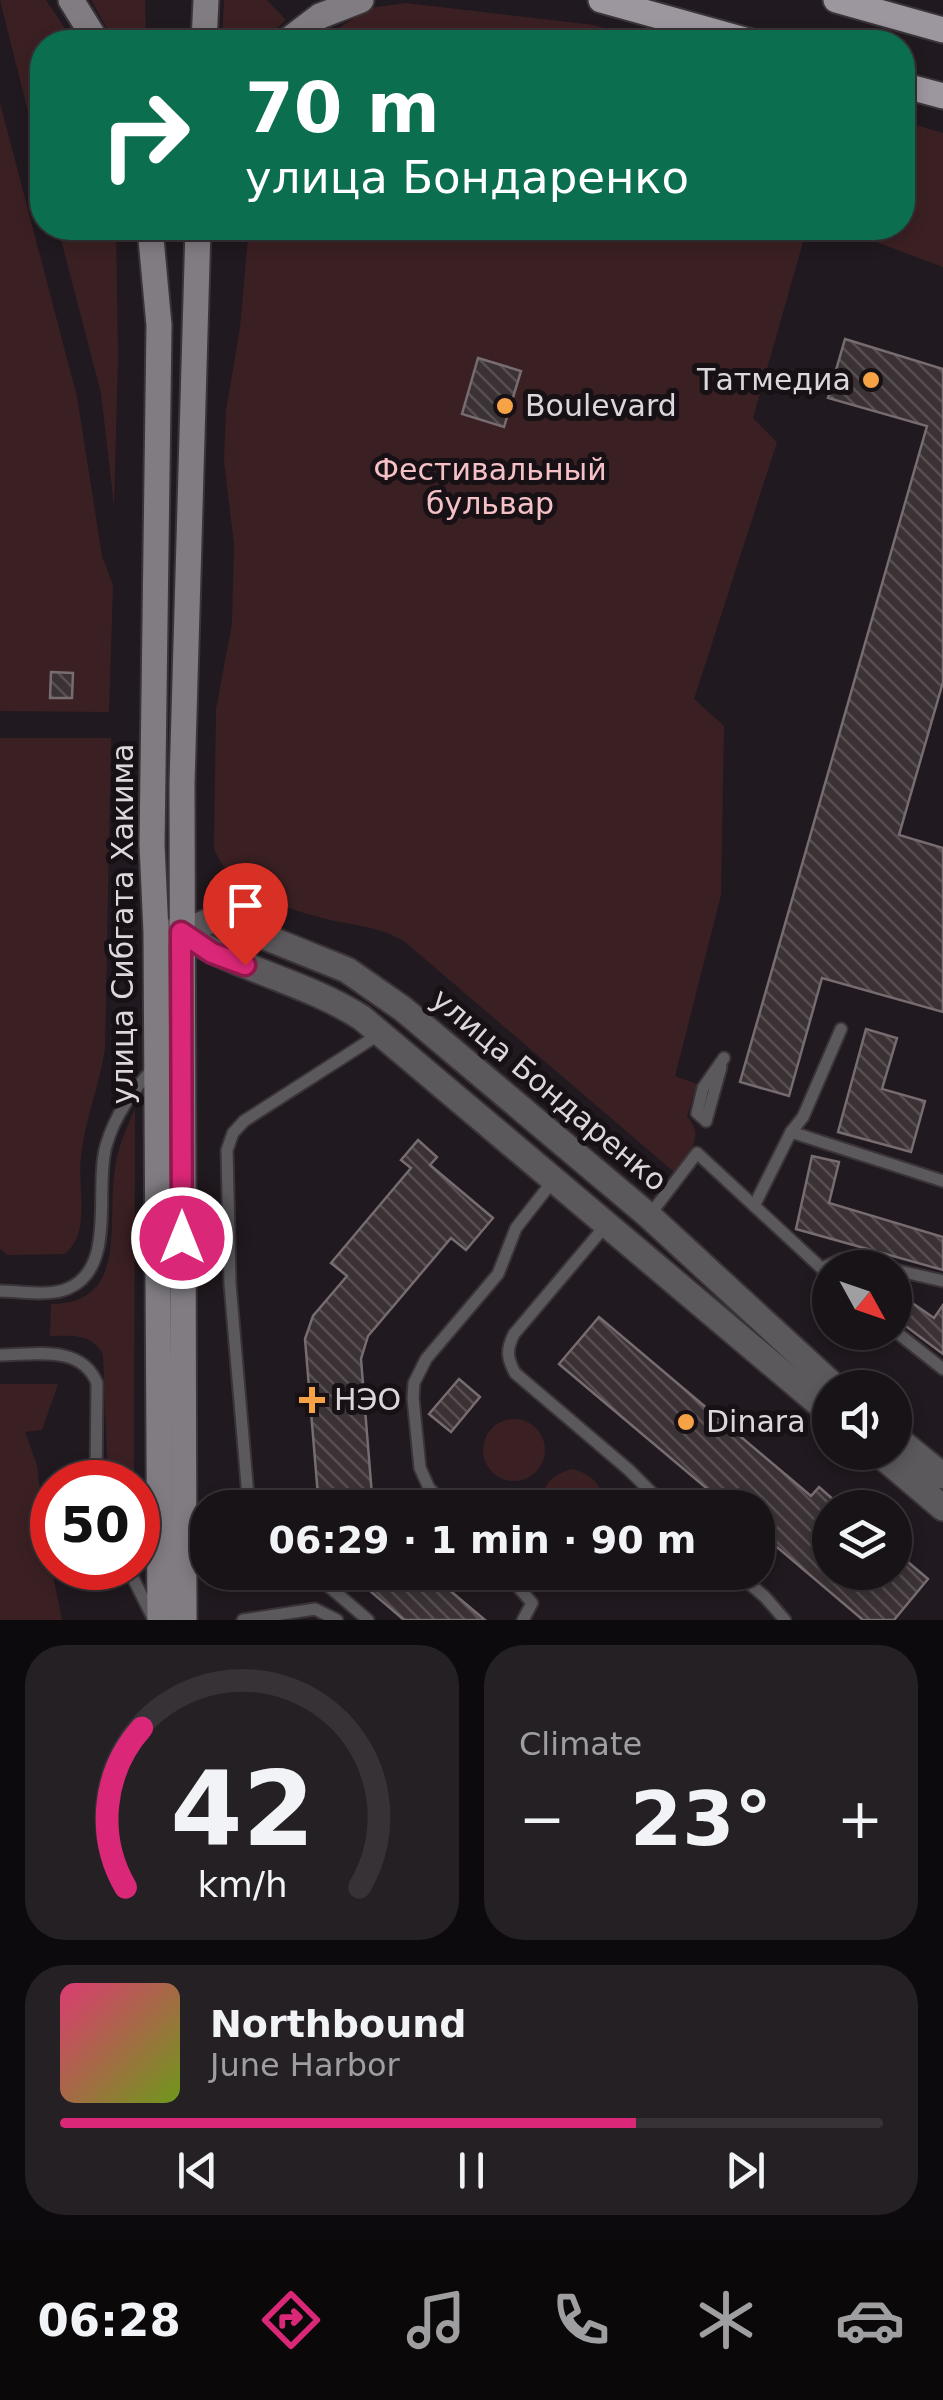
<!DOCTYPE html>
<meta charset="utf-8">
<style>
:root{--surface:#181317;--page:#252024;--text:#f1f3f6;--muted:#9f9ea1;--line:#363236;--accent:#db2777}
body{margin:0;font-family:"DejaVu Sans",sans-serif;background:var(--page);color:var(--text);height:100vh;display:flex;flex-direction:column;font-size:38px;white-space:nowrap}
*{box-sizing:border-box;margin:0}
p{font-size:32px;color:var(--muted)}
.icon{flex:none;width:55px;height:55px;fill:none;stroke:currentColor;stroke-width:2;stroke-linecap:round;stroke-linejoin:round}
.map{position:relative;height:1620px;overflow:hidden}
.details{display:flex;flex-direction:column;gap:25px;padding:25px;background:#0d0a0d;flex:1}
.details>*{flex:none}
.top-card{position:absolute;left:30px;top:30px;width:885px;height:210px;border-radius:40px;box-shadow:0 5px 15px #0003,0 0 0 2px var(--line);background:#0b6e4f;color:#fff;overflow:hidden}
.needle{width:65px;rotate:130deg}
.tools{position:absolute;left:812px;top:1250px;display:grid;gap:20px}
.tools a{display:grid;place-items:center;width:100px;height:100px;border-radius:50%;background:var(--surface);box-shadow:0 5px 15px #0003,0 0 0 2px var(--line);font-size:50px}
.speed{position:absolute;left:30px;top:1460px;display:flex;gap:20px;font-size:50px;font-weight:700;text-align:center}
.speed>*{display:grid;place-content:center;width:130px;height:130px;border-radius:50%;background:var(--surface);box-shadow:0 5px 15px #0003,0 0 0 2px var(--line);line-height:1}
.speed .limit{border:15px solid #d22;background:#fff;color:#111}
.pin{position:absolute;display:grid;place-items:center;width:85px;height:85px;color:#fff;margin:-102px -42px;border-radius:50% 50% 50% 0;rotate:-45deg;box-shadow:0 0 10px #0007}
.pin .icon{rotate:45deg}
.me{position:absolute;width:110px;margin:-55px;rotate:0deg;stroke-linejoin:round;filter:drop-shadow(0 0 8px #0008)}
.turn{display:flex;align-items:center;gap:35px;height:210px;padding:0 50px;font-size:45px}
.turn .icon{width:130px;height:130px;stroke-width:2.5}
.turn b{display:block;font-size:70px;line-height:85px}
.big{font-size:75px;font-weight:700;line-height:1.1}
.details .card{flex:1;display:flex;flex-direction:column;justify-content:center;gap:15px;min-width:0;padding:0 35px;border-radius:40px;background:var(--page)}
.details .dial{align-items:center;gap:0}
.dial svg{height:260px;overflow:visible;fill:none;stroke:var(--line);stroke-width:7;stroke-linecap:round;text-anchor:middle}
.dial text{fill:var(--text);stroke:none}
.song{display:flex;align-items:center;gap:30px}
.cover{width:120px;height:120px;border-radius:15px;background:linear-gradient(135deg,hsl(340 70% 55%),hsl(80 70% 35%))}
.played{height:10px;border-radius:5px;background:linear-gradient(90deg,var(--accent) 70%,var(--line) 70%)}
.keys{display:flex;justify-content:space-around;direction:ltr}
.heat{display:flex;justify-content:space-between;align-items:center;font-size:55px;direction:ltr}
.details .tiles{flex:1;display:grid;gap:25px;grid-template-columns:1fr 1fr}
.card:last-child{grid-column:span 2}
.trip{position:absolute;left:190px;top:1490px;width:585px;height:100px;border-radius:40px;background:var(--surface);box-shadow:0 5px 15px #0003,0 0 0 2px var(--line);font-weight:700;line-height:100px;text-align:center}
.menu{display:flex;height:160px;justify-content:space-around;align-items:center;background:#0a0809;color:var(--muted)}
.menu .icon{width:70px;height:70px}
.menu .on{color:var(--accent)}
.menu b{font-size:45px;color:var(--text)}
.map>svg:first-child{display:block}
.green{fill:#3b2023}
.building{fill:url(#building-back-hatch);stroke:#776c70;stroke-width:2.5}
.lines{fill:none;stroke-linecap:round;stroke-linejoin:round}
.service-casing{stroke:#3a3439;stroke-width:15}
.tertiary-casing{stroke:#3a3439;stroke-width:29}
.secondary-casing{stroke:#3a3439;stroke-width:29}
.primary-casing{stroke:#3a3439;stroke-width:29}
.service{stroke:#5c595d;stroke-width:11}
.tertiary{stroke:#5c595d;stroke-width:25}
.secondary{stroke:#807c82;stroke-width:25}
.primary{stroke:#9c979e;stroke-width:25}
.route-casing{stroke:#8e194d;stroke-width:25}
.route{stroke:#db2777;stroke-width:18}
.poi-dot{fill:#f5a346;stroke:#171015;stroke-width:4}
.labels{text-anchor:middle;stroke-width:10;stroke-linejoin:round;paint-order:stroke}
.poi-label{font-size:30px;fill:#dcd7db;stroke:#171015;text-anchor:start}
.park-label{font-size:30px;fill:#f6c1c6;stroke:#171015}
.street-label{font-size:30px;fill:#dcd7db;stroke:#171015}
</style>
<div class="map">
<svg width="943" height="1620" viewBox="0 0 943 1620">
<defs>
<pattern id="building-back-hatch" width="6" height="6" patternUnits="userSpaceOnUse" patternTransform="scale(2.5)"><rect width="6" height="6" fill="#3b3235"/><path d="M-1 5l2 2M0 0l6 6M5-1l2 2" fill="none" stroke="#574f52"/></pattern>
</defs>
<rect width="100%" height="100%" fill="#20191f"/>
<!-- green -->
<g class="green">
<polygon points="0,0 46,0 74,42 42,42 42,168"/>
<polygon points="91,0 145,0 146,42 115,42"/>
<polygon points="224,0 267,0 286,20 262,42 222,42"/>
<polygon points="406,3 594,25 650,42 317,42 370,8"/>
<polygon points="0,103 77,397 102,556 113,585 109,712 0,711"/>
<polygon points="903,121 943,133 943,267 839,228 902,228"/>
<polygon points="58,228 116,228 118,357 114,506 101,393"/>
<path d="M 249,228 L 807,228 L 753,418 L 777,442 L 694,699 L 724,726 L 721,895 L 675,1076 L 697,1084 L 687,1116 C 706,1137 689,1153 674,1172 L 405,942 C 381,926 349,925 322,918 C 284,908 227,889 214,848 L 216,709 L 232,624 L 234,544 L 224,461 L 226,410 L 240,328 Z"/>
<path d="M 0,738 L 111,738 L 105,1047 C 100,1084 85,1119 81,1156 C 77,1187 92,1234 64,1254 L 7,1255 L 0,1249 Z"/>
<path d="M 135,1109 L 134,1482 L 108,1482 L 103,1354 C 91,1333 72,1336 50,1336 L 51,1304 C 127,1304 108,1226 114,1176 C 116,1152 125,1131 135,1109 Z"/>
<polygon points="0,1384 58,1384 42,1430 25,1432 37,1465 45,1537 62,1620 0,1620"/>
<circle cx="514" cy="1450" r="31"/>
<path d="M 572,1469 C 592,1474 605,1486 602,1507 L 543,1507 C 539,1486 553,1474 572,1469 Z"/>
</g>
<!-- building -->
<g class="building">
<polygon points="845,339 943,369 943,682 899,835 943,848 943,1012 822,978 789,1096 740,1082 927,426 828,398"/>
<polygon points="478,358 521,371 504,427 462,414"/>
<polygon points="51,672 73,673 72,698 50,698"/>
<polygon points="866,1029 897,1038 882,1089 925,1101 911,1152 838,1132"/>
<polygon points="418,1140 437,1157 430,1165 493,1218 466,1250 451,1238 368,1336 361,1359 373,1508 319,1508 305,1339 313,1316 347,1276 331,1263 411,1168 401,1160"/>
<polygon points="812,1156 839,1162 829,1203 943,1237 943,1270 796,1229"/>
<polygon points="895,1291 934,1318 943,1305 943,1354 895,1318"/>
<polygon points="599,1317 811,1496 819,1487 843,1508 830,1508 830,1572 895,1572 895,1551 928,1579 894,1620 863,1620 758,1531 758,1508 730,1508 559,1364"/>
<polygon points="459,1379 480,1397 451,1432 429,1414"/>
<polygon points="348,1572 428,1572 485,1620 404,1620"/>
</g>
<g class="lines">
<defs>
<g id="service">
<polyline points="706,1121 697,1113 703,1088 724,1058"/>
<polyline points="706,1121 721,1067"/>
<polyline points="791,1132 943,1181"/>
<polyline points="754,1206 791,1132 803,1117 841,1029"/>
<polyline points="649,1216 697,1153 830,1276"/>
<path d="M 606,1225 L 514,1334 C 506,1350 507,1358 515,1373 L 629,1470 L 667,1508"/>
<polyline points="822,1268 842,1259 882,1268"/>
<polyline points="895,1270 943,1281"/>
<path d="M 0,1291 C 21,1291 50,1297 69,1288 C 117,1267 94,1188 106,1146 C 115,1114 133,1091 154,1067"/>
<polyline points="895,1331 943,1369"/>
<path d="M 0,1355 C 34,1355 81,1344 97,1383 L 96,1482"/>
<polyline points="249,1508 230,1284 227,1150 233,1133 244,1121 381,1033"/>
<polyline points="448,1508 429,1488 420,1468 413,1398 414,1383 426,1359 498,1274 516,1228 552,1182"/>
<polyline points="128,1568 154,1620"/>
<polyline points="312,1572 368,1620"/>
<polyline points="514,1572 520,1589 532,1603 523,1620"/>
<polyline points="736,1572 765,1597 785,1620"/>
<polyline points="243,1620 315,1609 337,1620"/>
</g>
<g id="tertiary">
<polyline points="163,932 181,932 218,918 347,970 403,1009 649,1216 836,1388"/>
<path d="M 181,932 C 236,970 305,981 362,1018 L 830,1413"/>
<polyline points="895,1437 943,1476"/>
<polyline points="877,1452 943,1508"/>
</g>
<g id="secondary">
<polyline points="71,0 97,42"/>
<polyline points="204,42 206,0"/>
<polyline points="286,42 320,16 361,0"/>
<polyline points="150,228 159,325 152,845 156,932 160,1620"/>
<polyline points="184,1620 182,784 198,228"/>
</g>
<g id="primary">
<polyline points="601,0 752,42"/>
<polyline points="836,0 943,30"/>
<polyline points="902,85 943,96"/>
</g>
</defs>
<!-- service casing -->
<use href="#service" class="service-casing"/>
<!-- tertiary casing -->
<use href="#tertiary" class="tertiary-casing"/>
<!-- secondary casing -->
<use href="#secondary" class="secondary-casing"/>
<!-- primary casing -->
<use href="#primary" class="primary-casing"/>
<!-- service -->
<use href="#service" class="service"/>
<!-- tertiary -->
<use href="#tertiary" class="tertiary"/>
<!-- secondary -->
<use href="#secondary" class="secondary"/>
<!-- primary -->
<use href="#primary" class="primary"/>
</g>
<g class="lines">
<defs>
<polyline id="route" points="182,1238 181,932 212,953 245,965"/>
</defs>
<!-- route casing -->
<use href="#route" class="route-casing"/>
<!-- route -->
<use href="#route" class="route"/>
</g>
<!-- markers -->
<g class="poi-dot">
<circle cx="871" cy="380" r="10"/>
<circle cx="505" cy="406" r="10"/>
<path d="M307 1385h10v10h10v10h-10v10h-10v-10h-10v-10h10z"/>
<circle cx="686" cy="1422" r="10"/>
</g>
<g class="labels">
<!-- poi labels -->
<g class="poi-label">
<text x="851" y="390" text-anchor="end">Татмедиа</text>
<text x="525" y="416">Boulevard</text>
<text x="334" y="1410">НЭО</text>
<text x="706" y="1432">Dinara</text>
</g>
<!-- park labels -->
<g class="park-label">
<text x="490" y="480">Фестивальный<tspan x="490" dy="34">бульвар</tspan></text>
</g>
<!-- street labels -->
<g class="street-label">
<text transform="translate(123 924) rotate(-90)" y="10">улица Сибгата Хакима</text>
<text transform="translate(549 1090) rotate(40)" y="10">улица Бондаренко</text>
</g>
</g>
</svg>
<div class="tools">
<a><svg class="needle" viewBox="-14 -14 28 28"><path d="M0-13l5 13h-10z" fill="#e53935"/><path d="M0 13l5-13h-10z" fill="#9f9ea1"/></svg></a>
<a><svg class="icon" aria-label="sound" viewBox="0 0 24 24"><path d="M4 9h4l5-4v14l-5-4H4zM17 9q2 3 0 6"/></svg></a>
<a><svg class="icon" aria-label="layers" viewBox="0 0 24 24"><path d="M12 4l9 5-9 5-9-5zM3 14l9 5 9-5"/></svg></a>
</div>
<div class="speed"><div class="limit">50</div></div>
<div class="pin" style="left:245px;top:965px;background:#d93025"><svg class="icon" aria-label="arrive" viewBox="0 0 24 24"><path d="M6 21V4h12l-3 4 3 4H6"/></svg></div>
<svg class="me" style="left:182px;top:1238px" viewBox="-20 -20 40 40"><circle r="17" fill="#db2777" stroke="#fff" stroke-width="3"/><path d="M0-11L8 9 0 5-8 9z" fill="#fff"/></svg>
<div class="trip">06:29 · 1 min · 90 m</div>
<div class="top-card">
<div class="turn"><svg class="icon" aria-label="right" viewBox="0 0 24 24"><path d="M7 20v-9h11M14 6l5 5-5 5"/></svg><div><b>70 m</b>улица Бондаренко</div></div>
</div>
</div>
<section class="details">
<div class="tiles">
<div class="card dial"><svg viewBox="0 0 100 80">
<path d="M14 69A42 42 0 1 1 86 69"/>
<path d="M14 69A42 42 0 0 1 19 20" stroke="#db2777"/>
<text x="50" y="56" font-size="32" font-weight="700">42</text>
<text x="50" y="72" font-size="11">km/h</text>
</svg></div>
<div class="card"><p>Climate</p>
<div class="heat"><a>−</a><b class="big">23°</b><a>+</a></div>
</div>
<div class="card">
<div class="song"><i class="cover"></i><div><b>Northbound</b><p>June Harbor</p></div></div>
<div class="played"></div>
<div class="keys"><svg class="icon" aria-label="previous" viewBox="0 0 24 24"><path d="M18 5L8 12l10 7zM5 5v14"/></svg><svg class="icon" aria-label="pause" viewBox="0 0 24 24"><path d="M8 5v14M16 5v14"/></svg><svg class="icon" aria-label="next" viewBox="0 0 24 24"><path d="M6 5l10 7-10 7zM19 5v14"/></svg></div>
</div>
</div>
</section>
<nav class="menu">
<b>06:28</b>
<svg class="icon on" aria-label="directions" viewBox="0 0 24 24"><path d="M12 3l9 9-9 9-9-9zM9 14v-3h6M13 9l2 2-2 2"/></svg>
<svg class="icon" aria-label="music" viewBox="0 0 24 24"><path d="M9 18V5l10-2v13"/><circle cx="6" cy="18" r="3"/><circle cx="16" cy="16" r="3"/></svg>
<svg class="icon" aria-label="phone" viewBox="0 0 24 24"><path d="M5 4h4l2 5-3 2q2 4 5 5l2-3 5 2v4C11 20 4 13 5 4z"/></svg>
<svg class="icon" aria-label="climate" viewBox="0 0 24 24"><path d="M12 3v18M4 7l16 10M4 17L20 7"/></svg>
<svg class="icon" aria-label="car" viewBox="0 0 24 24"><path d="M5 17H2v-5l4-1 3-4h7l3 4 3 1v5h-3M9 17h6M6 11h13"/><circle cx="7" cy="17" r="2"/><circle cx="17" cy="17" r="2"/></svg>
</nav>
